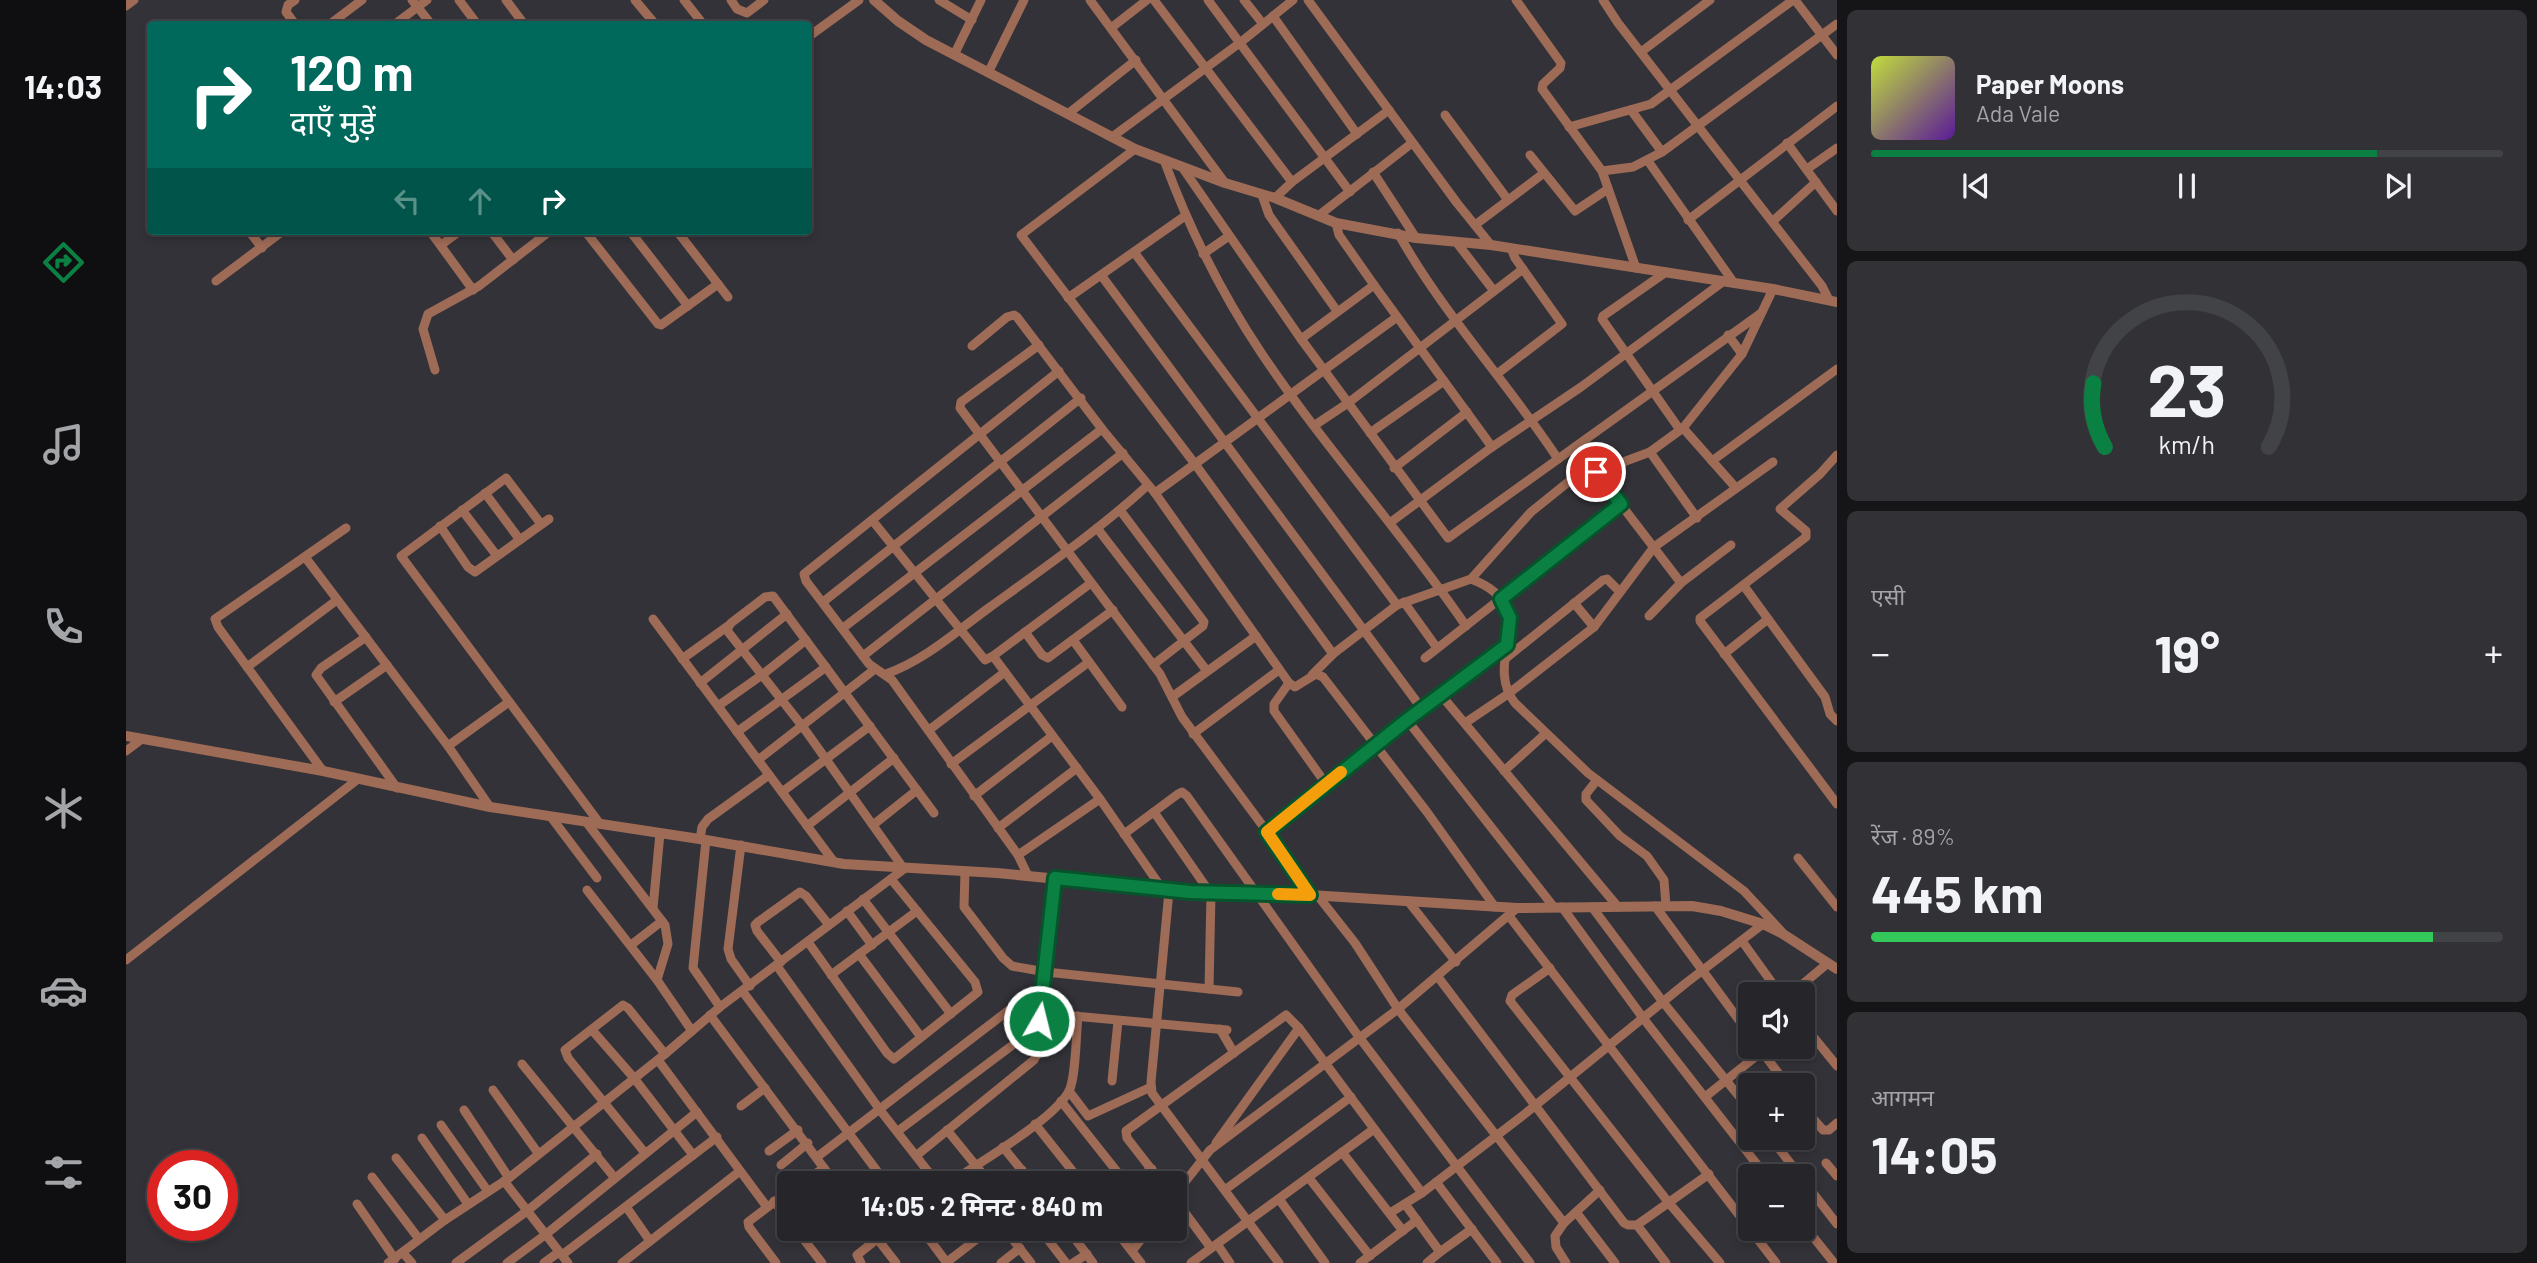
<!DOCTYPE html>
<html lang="hi">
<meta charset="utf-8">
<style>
:root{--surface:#26262a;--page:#323236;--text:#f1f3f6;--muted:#a4a5a8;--line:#424347;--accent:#0b8043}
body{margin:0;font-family:Barlow,"Noto Sans Devanagari",sans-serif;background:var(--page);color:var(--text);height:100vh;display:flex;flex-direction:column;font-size:26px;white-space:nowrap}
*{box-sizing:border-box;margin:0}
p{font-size:23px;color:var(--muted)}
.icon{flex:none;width:38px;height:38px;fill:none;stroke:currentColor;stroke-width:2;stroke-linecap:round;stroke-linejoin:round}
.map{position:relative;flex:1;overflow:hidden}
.panel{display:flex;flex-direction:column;gap:10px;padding:10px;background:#151517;width:700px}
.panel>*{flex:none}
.banner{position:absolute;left:21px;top:21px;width:665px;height:214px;border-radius:7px;box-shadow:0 4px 10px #0003,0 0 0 2px var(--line);background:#00695c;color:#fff;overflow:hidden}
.tools{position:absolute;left:1612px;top:982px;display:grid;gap:14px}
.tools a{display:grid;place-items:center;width:77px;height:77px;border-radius:7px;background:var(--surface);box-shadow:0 4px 10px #0003,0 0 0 2px var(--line);font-size:35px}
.speed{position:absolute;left:21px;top:1150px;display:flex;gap:14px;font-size:35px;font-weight:700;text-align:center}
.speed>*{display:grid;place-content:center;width:91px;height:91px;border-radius:50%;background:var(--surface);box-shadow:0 4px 10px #0003,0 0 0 2px var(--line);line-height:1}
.speed .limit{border:10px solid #d22;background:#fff;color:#111}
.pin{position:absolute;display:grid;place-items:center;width:60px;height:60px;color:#fff;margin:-30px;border:4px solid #fff;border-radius:50%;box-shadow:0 2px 7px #0007}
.me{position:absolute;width:77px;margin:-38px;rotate:8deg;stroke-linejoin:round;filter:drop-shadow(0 0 5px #0008)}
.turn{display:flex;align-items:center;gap:24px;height:147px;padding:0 28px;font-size:32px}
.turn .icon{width:91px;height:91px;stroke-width:2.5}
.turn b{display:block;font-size:49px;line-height:60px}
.lanes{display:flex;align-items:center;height:66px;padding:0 28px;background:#0003;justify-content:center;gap:35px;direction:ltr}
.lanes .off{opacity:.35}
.big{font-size:52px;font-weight:700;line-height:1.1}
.panel .card{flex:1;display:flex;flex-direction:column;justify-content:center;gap:10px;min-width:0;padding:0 24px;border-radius:10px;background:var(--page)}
.panel .dial{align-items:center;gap:0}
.dial svg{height:182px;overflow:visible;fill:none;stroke:var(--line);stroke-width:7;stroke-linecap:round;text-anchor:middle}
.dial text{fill:var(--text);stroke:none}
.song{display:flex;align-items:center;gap:21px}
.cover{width:84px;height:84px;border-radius:10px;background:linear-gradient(135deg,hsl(70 70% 55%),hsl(270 70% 35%))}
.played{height:7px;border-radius:4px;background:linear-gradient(90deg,var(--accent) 80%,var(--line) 80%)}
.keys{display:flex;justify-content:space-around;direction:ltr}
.heat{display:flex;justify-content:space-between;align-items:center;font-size:38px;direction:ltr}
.charge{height:10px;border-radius:5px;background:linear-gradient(90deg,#34c759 89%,var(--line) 0)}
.trip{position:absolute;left:651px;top:1171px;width:410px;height:70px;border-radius:7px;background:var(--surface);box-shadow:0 4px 10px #0003,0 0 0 2px var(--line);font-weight:700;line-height:70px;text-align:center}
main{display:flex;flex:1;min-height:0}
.menu{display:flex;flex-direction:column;width:126px;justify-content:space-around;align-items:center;background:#0f0f11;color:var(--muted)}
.menu .icon{width:49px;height:49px}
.menu .current{color:var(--accent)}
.menu b{font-size:32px;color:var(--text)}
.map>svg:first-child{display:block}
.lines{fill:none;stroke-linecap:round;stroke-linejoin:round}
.minor{stroke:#9e6b56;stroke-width:9}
.tertiary{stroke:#9e6b56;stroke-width:10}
.route-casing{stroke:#07532c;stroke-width:18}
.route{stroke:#0b8043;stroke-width:12}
.slow{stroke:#f59e0b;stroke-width:12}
</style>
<main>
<nav class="menu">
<b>14:03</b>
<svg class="icon current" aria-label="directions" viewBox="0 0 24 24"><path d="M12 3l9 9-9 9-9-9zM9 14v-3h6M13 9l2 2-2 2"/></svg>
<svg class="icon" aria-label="music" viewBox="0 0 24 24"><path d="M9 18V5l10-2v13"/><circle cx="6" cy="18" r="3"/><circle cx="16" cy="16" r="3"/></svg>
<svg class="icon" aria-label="phone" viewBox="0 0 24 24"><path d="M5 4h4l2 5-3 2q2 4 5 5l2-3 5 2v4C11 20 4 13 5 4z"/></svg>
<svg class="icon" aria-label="climate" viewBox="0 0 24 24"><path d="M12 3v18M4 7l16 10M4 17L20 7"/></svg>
<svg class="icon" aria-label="car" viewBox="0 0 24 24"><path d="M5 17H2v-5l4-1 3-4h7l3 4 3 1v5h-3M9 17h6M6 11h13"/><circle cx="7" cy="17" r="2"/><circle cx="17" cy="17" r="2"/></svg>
<svg class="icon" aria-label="filters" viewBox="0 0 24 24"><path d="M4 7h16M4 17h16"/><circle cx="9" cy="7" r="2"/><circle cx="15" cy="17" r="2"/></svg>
</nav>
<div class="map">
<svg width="1711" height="1263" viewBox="0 0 1711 1263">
<rect width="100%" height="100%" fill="#333238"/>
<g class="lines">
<!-- minor -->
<g class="minor">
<polyline points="169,0 162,5 160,12 169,24"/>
<polyline points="286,0 305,24"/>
<polyline points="333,0 351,24"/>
<polyline points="380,0 398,24"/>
<polyline points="509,0 529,24"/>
<polyline points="558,0 577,24"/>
<polyline points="605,0 611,9 621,13 638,0"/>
<polyline points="813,0 846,20"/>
<polyline points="964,0 1099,183"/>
<polyline points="1028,0 1166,182"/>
<polyline points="1082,0 1224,192"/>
<polyline points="1118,0 1137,24"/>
<polyline points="1182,0 1331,203 1365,245"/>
<polyline points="1390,0 1435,63 1434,68 1417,84 1416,89 1476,171 1510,268"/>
<polyline points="1477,0 1492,23 1696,286 1703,300"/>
<polyline points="1669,0 1711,55"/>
<polyline points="0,6 8,0"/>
<polyline points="1147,16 1231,134"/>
<polyline points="204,24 236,0"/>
<polyline points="269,24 301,0"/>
<polyline points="985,28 1021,0"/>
<polyline points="682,37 733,0"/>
<polyline points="1515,52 1584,0"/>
<polyline points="828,55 855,0"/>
<polyline points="863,71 898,0"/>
<polyline points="1505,110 1536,152"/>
<polyline points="943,113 1010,60"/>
<polyline points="1319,115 1382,200"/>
<polyline points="1443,127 1525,104 1667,0"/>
<polyline points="986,137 1115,42 1167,0"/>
<polyline points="1661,143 1711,211"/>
<polyline points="1009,149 895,235 1069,464 1207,654 1271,605 1345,579 1405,512 1441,483 1524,452 1557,428 1616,354 1647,289"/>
<polyline points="1404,155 1449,211 1482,189"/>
<path d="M 1038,160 C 1063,228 1095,293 1136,354 C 1199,448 1276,532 1340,626"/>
<polyline points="1522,161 1608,283"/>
<polyline points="1056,167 1175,339 1322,538 1634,314"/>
<polyline points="1681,169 1711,148"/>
<polyline points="1476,171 1507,167 1536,152 1711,24"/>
<polyline points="1247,172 1290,238"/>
<polyline points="1136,195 1143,215 1211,311"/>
<polyline points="1149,198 1166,182 1263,110"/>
<polyline points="1192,216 1286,143"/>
<polyline points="1562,220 1711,106"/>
<polyline points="1647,221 1690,182"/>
<polyline points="1210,223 1213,235 1248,285 1366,447"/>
<polyline points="1349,225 1418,173"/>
<polyline points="123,231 136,248"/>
<polyline points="304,231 347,290"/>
<polyline points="365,231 387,260"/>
<polyline points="459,231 532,324 535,325 592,284"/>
<polyline points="504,231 562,306"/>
<polyline points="551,231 602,297"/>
<path d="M 1272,233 C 1317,314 1382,383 1432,459"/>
<polyline points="1331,243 1368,291"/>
<polyline points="315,245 334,231"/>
<polyline points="1008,252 1271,605"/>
<polyline points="1077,254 1103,236"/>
<polyline points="1540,272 1477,316 1476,319 1554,430"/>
<polyline points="975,275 1296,709"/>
<polyline points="90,281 157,231"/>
<polyline points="942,298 1059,216"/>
<polyline points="1602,335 1616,354"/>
<polyline points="1175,339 1248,285"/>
<polyline points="913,345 835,402 834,408 1034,674 1056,717 1157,853 1184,895"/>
<polyline points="846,346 881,317 888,315 891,317 976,429 1029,493 1163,683 1169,687 1190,674 1197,677 1301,812 1369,907"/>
<polyline points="309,370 297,329 302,314 353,286 424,231"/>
<polyline points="1371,374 1436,324 1389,258 1385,248"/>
<polyline points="1189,425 1222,403 1397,269"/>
<polyline points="1557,428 1610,488"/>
<polyline points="1244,433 1318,381"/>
<polyline points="1524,452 1571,518"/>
<polyline points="1711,455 1694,474 1654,509 1680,531 1680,537 1574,618 1574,621 1711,804"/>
<polyline points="1586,461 1711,369"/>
<polyline points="1268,468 1341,412"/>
<polyline points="1470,472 1555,583"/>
<polyline points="359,493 394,540"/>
<polyline points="1029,493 1271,317"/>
<polyline points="336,510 371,556"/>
<polyline points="994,510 1078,622 1077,626 1027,665"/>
<polyline points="746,520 859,660 867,656 965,583"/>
<polyline points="1265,522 1366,447 1455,387 1598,281"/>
<polyline points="415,524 380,478 275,556 474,824"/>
<polyline points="314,526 342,567 349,572 423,519"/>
<polyline points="971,528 1081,671"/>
<polyline points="179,557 322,746 364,807"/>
<path d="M 1345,579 C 1419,607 1355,660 1389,703 L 1462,773 L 1618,891 L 1656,932"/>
<polyline points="1618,586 1699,697 1704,714 1711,721"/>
<polyline points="697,602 955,398"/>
<polyline points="1278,602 1311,648"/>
<polyline points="1448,603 1468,627"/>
<polyline points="1523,616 1555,583 1605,545"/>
<polyline points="527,619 708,862"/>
<polyline points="717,628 976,429"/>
<polyline points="899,632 916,655 922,658 987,610"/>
<polyline points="240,637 195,668 190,675 271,788"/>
<polyline points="947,640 996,707"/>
<polyline points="1598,654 1642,619"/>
<polyline points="737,656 997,453"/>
<polyline points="867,656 974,799 1037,890"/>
<polyline points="1299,658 1495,504"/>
<polyline points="556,659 602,626"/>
<polyline points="1379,659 1477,580 1481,579 1494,592"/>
<polyline points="121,667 211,600"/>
<path d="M 760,674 C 799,660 831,631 864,607 C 918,568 973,530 1022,485"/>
<polyline points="1186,675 1207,654"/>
<polyline points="574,683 661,614"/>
<polyline points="1163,683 1148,704 1148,711 1200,784 1381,645"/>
<polyline points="1315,695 1492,907"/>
<polyline points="1046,697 1130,636"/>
<polyline points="208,702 261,665"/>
<polyline points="592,706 636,675 680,640"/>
<polyline points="1281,720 1427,906"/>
<polyline points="1339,723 1382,694 1468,627 1528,547 1647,462"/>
<polyline points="803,730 879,672"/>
<polyline points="611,732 700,667"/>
<polyline points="1067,734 1153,670"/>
<polyline points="322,746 383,702"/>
<polyline points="0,751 16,739"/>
<polyline points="632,760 749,669"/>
<polyline points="825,764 963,662"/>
<polyline points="197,771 92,627 89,619 220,528"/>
<polyline points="1378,771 1419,734"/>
<polyline points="1471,780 1460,794 1460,800 1494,836 1521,856 1538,880 1540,906"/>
<polyline points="656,792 744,726"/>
<polyline points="848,796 926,736"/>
<polyline points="1028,812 1085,894 1083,989"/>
<polyline points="425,817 471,878"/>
<polyline points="461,823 539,925 542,944 531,980"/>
<polyline points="747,825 791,790"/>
<polyline points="681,826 768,758"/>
<polyline points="872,828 951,768"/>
<polyline points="1141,832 1200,784"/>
<polyline points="998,834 1052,794 1056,792 1061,796 1233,1037 1404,1263"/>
<polyline points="574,839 576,827 582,819 643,775"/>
<polyline points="580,840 567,968 594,1007"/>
<polyline points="615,845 602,949 605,959 624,986"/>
<polyline points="892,855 974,799"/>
<polyline points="1672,858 1711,907"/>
<polyline points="839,871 838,907 877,958 886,966 920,972 1112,992"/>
<polyline points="902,876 892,855 766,680 743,664 680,581 678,574 933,371"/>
<polyline points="461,890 531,980 566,1031"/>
<polyline points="1043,891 1025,1082 1026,1093 1153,1263"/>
<polyline points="1192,896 1229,943 1272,1009 1438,1223"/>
<polyline points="737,899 825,1014"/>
<polyline points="1282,901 1330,962"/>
<polyline points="1529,906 1624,1035"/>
<polyline points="1436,907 1517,1018 1640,1176"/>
<polyline points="1466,907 1537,1002 1624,1110"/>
<polyline points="527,908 534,833"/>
<polyline points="721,911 746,945"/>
<polyline points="1383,916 1650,1263"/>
<polyline points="1616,941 1654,994"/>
<polyline points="682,942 761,1053 768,1059 852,992 849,982 765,879"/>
<polyline points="505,945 536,921"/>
<polyline points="733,954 795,1037"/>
<polyline points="0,960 232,779"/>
<polyline points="655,962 631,931 629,925 632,922 674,892 680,896 703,925"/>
<polyline points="651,966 754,1110 811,1183"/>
<polyline points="1424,968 1386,995 1384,1001 1543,1203 1594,1263"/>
<polyline points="705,975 791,911"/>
<polyline points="1312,977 1498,1223 1502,1225 1511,1225"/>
<polyline points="617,992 760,1183"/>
<polyline points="1665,994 1702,963"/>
<polyline points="915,1013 1101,1030"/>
<polyline points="584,1015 709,1183"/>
<polyline points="1676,1023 1711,1066"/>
<polyline points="1094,1029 1108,1053"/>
<polyline points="466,1030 508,1078 567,1155"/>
<polyline points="1632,1046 1661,1085"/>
<polyline points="532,1060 641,1207"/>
<polyline points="396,1064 488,1177"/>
<polyline points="986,1081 992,1021"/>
<polyline points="367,1090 412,1153"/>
<polyline points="943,1091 962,1116 1025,1087"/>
<polyline points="1579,1097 1643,1046"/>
<polyline points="935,1101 1000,1183"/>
<polyline points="615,1106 639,1088"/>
<polyline points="1676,1106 1697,1130 1703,1130 1711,1123"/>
<polyline points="338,1110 383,1178"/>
<polyline points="909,1124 956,1183"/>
<polyline points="315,1125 361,1190"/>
<polyline points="821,1130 864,1183"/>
<polyline points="772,1131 912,1026 929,879"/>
<polyline points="296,1138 342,1204"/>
<polyline points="1645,1138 1674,1176"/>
<polyline points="1090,1143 1173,1028"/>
<polyline points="877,1147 906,1183"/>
<polyline points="643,1151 672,1130"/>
<polyline points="1216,1152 1277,1231"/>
<polyline points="519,1153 442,1058 439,1050 497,1005 502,1008 539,1054"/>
<polyline points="791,1155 908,1060 912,1052 912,1026"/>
<polyline points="691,1157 883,1010 895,1004 916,1003"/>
<polyline points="270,1158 319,1220"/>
<polyline points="1700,1163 1711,1176"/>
<polyline points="655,1165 682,1143"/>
<polyline points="246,1177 293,1239"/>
<polyline points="1183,1178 1244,1256"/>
<polyline points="1676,1179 1711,1224"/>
<polyline points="378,1181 442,1263"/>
<polyline points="1310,1182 1371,1263"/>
<polyline points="675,1183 698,1168"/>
<path d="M 824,1183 C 853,1162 928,1120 943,1091 C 950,1078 950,1033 952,1016"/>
<polyline points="876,1183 896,1170"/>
<polyline points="1004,1183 1026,1169"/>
<polyline points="1036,1183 1001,1138 1000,1131 1160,1015 1173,1028 1296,1193"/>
<polyline points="1100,1189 1225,1097"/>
<polyline points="1048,1196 1084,1150 1272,1009 1391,908"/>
<polyline points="1048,1198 1085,1248"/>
<polyline points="1153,1199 1199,1263"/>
<polyline points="648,1201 663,1221"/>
<polyline points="231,1204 269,1259"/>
<polyline points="1279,1204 1314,1252 1301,1263"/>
<polyline points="501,1208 524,1241"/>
<polyline points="1450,1212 1489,1263"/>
<polyline points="1264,1213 1296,1193 1400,1113 1560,983 1637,924"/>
<polyline points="1676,1223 1708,1263"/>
<polyline points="669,1228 696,1263"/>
<polyline points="743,1228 770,1263"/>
<polyline points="795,1228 821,1263"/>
<polyline points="878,1228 905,1263"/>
<polyline points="913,1228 940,1263"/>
<polyline points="941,1228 967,1263"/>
<polyline points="990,1231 1015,1263"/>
<polyline points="802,1239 817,1228"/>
<polyline points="1091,1244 1104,1263"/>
<polyline points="1006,1251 1024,1228"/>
<polyline points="1314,1252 1346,1229"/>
<polyline points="277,1253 286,1263"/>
<polyline points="436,1255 591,1137"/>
<polyline points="821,1262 865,1228"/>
<polyline points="262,1263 319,1220 383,1178 539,1054 594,1007 778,869 677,727 603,633 601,629 605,623 639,597 647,596 808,813"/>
<polyline points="330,1263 401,1211 471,1154"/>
<polyline points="381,1263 419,1235 571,1112"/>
<polyline points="418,1263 433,1252"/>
<polyline points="496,1263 614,1171"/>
<polyline points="650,1263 623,1227 622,1222 663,1191"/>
<polyline points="735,1263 731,1255 765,1228"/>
<polyline points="875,1263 894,1248"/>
<polyline points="947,1263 961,1254"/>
<polyline points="1065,1263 1248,1129"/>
<polyline points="1234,1263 1291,1220"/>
<polyline points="1440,1263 1430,1247 1429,1236 1438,1223 1474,1190"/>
<polyline points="1540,1263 1511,1225 1583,1174"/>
</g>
<!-- tertiary -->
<g class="tertiary">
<polyline points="748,0 772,21 800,40 1009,149 1099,183 1149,198 1210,223 1290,238 1365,245 1647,289 1711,302"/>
<polyline points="0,736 197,771 364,807 580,840 718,864 871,873 1085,894 1184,895 1391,908 1566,906 1595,911 1637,924 1657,934 1711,969"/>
</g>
</g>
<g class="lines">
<defs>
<polyline id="route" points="913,1021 929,878 1064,892 1184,895 1141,832 1281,720 1381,645 1384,618 1375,599 1495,504 1470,472"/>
</defs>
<!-- route casing -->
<use href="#route" class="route-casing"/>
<!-- route -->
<use href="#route" class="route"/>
<!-- slow -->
<polyline class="slow" points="1152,894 1184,895 1141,832 1215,772"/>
</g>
</svg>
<div class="tools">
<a><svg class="icon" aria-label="sound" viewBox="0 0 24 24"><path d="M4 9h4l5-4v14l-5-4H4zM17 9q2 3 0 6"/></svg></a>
<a>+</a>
<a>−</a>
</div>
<div class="speed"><div class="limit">30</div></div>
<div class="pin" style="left:1470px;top:472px;background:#d93025"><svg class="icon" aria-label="arrive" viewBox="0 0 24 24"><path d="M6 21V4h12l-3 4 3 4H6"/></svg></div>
<svg class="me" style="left:913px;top:1021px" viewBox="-20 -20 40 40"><circle r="17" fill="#0b8043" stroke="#fff" stroke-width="3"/><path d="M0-11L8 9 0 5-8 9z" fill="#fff"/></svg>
<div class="trip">14:05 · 2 मिनट · 840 m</div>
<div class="banner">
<div class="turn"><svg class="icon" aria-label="right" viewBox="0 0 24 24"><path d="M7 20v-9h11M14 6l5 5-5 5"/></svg><div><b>120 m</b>दाएँ मुड़ें</div></div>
<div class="lanes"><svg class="icon off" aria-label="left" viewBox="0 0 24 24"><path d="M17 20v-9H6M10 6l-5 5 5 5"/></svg><svg class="icon off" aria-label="ahead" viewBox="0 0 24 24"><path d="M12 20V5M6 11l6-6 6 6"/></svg><svg class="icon" aria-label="right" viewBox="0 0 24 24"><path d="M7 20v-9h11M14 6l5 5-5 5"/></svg></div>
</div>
</div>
<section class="panel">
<div class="card">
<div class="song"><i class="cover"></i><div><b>Paper Moons</b><p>Ada Vale</p></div></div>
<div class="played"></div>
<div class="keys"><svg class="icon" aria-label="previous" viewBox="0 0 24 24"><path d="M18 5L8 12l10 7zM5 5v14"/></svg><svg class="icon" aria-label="pause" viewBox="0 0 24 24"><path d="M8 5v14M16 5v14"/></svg><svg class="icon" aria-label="next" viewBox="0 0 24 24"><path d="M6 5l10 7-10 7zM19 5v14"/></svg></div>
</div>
<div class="card dial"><svg viewBox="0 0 100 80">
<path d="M14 69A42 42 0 1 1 86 69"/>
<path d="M14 69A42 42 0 0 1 9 41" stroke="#0b8043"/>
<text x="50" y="56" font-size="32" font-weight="700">23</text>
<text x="50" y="72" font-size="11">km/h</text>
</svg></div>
<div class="card"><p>एसी</p>
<div class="heat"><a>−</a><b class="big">19°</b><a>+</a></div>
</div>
<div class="card"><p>रेंज · 89%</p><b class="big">445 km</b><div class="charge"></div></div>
<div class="card"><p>आगमन</p><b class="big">14:05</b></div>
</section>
</main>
